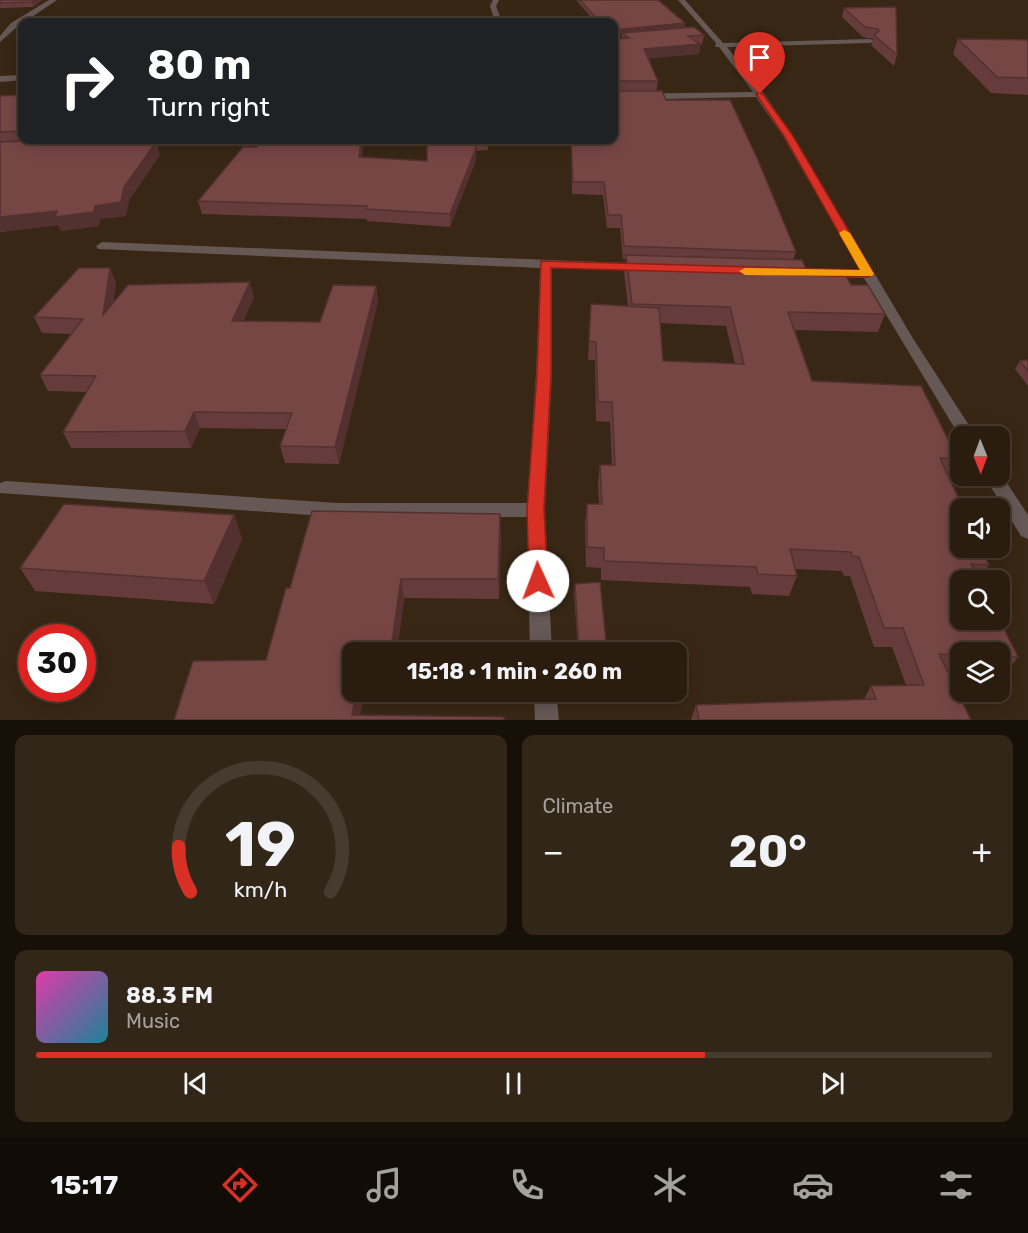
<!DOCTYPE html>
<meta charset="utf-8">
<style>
:root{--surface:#2a1d0f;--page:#322618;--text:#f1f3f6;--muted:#a5a29e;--line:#463b2f;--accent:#d93025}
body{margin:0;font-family:Rubik,sans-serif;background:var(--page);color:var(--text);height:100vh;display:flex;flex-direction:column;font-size:22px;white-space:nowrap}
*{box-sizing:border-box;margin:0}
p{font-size:20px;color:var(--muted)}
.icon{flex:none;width:33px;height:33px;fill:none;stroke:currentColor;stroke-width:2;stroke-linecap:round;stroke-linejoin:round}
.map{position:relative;height:720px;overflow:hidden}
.details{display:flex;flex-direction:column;gap:15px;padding:15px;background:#171008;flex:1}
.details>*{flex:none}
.top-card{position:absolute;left:18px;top:18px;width:600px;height:126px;border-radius:12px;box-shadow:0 3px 15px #0003,0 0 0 2px var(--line);background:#202124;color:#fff;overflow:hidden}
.needle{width:39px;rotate:179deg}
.tools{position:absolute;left:950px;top:426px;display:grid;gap:12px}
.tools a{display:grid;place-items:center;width:60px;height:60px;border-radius:12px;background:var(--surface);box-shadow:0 3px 15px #0003,0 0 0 2px var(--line);font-size:30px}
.speed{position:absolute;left:18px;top:624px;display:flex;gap:12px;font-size:30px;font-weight:700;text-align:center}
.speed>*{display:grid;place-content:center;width:78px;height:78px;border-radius:50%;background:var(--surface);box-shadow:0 3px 15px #0003,0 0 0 2px var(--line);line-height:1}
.speed .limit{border:9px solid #d22;background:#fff;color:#111}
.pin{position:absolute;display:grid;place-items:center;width:51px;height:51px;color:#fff;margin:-62px -26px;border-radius:50% 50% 50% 0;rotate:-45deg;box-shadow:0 0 6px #0007}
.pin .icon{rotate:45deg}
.me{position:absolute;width:66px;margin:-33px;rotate:358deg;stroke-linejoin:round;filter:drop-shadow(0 0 4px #0008)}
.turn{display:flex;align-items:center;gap:21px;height:126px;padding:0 30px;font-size:27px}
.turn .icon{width:78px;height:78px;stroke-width:2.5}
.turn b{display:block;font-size:42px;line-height:51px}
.big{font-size:45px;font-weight:700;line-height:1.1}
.details .widget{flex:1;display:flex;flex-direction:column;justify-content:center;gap:9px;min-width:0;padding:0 21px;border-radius:12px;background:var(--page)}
.details .dial{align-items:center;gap:0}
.dial svg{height:156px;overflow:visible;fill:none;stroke:var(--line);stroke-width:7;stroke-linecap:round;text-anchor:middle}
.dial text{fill:var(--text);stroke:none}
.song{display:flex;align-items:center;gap:18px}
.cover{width:72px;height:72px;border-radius:9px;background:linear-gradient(135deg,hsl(320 70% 55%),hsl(190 70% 35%))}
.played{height:6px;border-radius:3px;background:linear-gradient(90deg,var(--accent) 70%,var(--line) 70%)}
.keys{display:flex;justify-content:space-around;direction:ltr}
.heat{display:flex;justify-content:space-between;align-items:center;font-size:33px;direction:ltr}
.details .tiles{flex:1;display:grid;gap:15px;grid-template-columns:1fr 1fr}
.widget:last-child{grid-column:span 2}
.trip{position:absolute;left:342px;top:642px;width:345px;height:60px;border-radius:12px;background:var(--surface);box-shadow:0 3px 15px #0003,0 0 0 2px var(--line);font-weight:700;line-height:60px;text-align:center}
.tab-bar{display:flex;height:96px;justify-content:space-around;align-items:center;background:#110c06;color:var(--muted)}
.tab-bar .icon{width:42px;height:42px}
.tab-bar .current{color:var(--accent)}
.tab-bar b{font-size:27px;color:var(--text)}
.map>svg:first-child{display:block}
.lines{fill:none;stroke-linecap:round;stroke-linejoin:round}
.minor{fill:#655855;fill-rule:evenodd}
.wall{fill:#653c3b;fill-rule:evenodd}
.shaded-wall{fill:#533130}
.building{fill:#764645;stroke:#533130;stroke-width:1.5}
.route{fill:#d93025;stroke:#8d1f18;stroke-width:1.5}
.slow{fill:#f59e0b}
</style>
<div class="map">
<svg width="1028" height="720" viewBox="0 0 1028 720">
<rect width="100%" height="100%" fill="#382714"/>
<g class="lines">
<!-- minor -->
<g class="minor">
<polygon points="49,0 57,0 17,27 0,42 0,36 11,23"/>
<polygon points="493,0 499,0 496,6 502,22 495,22 490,6"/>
<polygon points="678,0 685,0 723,43 870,39 874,41 870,43 727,47 763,92 793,136 914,340 976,436 960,437 864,278 789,276 783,272 789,268 860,270 783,136 756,97 614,100 614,94 753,92 719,47 715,47 716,43"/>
<polygon points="22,75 22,80 0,82 0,76"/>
<polygon points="121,140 164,140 159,143 123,145 118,142"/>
<polygon points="102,242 650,264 651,267 650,270 645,271 552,268 552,374 545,510 552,652 530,652 527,517 338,517 0,493 0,483 6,481 338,503 527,503 536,374 540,268 98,249 96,246"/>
<polygon points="999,471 1028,515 1028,539 1021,536 984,476 999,476"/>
<polygon points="534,692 556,692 559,720 535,720"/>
</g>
</g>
<!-- wall -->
<g class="wall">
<polygon points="0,0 42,0 33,7 0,8"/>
<path d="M 577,0 L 685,23 L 684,28 L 704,35 L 702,45 L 700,45 L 699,54 L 648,58 L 658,81 L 656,91 L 666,100 L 796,252 L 793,260 L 809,275 L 851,285 L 885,314 L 878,332 L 795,330 L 812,381 L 958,459 L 949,478 L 989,565 L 980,580 L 1018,657 L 1003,676 L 999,676 L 999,652 L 960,652 L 960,674 L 948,674 L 971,720 L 691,720 L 696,705 L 864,699 L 871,686 L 906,685 L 892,647 L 874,647 L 850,576 L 844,576 L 842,571 L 795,569 L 797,576 L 789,596 L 752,594 L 750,587 L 601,580 L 601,568 L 586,567 L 585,524 L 587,504 L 599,504 L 598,484 L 600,465 L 612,465 L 610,422 L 596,421 L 595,360 L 588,360 L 591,304 L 628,306 L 624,273 L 626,259 L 623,259 L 620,228 L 607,228 L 603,195 L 572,194 L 571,140 L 614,140 L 614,39 L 622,38 L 622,35 L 614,36 L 614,22 L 595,22 L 577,1 ZM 660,323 L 726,326 L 735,364 L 663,361 Z"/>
<polygon points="896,7 897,55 894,66 871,45 873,39 863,37 842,17 844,8"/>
<polygon points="958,39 1028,40 1028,95 991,93 953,54"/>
<polygon points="22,95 22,140 141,140 142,143 160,155 129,200 126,216 100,219 99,226 61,231 58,225 0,232 0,96"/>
<polygon points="260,140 363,140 362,157 427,161 427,140 487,140 488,150 476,151 476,160 450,227 367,221 367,219 202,214 198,201 257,147"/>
<polygon points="110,268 116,284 113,302 254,297 243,321 320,322 376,286 378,301 339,464 285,463 280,446 286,429 200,428 191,448 71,448 63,432 87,392 48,391 40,375 71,334 42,333 34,317"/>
<polygon points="1028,360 1028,386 1015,369 1020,361"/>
<polygon points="234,515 242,539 214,604 35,591 20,568"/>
<polygon points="501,534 499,599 404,598 397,652 352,652 364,692 360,715 174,720 266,660 290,588"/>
<polygon points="575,584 607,652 578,652 574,593"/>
</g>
<!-- shaded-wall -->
<g class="shaded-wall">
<polygon points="34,0 42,0 33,7 32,2"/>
<polygon points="685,23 684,28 622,33 622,35 614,36 614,30"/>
<polygon points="700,44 699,54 643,59 644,49"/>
<polygon points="136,140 141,140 143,146 135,143"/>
<polygon points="361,140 363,140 361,169 359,157"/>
<polygon points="156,142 160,155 129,200 126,216 100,219 99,226 61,231 58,225 0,232 0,217 95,206"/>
<polygon points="476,148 476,160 450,227 450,214"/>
<polygon points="110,268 116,284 109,331 103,315"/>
<polygon points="250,282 254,297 237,337 232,321"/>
<polygon points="376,286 378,301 339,464 335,447"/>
<polygon points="194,412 200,428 191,448 185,431"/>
<polygon points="500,514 501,534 499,599 498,579"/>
<polygon points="234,515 242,539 214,604 204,581"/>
<polygon points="401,579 404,598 397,652 392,652 391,648"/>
<polygon points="356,692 364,692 359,720 352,715"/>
</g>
<!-- building -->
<g class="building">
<polygon points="0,0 34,0 32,2 0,3"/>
<polygon points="580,0 658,0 685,23 614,30 614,22 602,22 596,18"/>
<polygon points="896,7 897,55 874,35 879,31 878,29 865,27 844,8"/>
<polygon points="694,27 704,35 688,36 700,44 644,49 658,81 615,81 614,83 614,39 629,38 622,33"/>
<polygon points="958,39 1028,40 1028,78 997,77"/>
<polygon points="614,91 662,91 666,100 730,100 758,160 796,252 624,246 621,215 608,215 604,182 573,182 571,140 614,140"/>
<polygon points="22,95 22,131 0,132 0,96"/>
<polygon points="45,140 136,140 135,143 156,142 124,187 121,202 95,206 94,212 55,217 57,211 0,217 0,142"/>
<polygon points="260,140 361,140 359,157 427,161 427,140 474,140 476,148 450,214 366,209 367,206 198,201 243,147 257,147"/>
<polygon points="626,255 802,260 809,275 846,276 851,285 868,285 885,314 788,312 812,381 921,386 958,459 940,458 963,508 960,508 960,548 981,548 989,565 971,564 980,580 960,580 960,620 999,619 1018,657 999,656 999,652 960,652 960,655 939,654 971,720 699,720 696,705 876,699 871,686 924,685 903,628 884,628 859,557 852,556 851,552 790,549 797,576 758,574 756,567 604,561 604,548 587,547 587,504 602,504 600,465 615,465 612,402 598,402 596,342 589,341 591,304 659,308 663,361 744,364 730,307 632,304"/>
<polygon points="79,268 110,268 103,315 128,285 250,282 232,321 320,322 333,285 376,286 335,447 280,446 292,413 194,412 185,431 63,432 96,376 40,375 83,319 34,317"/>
<polygon points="1028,360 1028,371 1020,361"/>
<polygon points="64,504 234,515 204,581 20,568"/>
<polygon points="312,511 500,514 498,579 401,579 391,648 363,648 363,652 352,652 352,692 356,692 352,715 504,717 504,720 174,720 193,661 266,660 286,588 290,588"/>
<polygon points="600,582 607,652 579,652 575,584"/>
</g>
<!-- route -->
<polygon class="route" points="757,93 762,93 793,136 874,274 868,277 551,268 551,374 544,510 548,581 545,586 538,589 532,586 529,581 527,510 537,374 541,261 860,270 784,136 756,94"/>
<!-- slow -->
<polygon class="slow" points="844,230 850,233 874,274 872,276 745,275 739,271 745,268 860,270 839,233"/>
</svg>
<div class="tools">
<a><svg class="needle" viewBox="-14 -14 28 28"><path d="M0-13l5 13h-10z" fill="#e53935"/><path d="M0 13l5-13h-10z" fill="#a5a29e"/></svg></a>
<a><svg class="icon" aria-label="sound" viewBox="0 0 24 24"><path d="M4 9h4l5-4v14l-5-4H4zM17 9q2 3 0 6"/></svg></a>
<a><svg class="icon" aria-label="search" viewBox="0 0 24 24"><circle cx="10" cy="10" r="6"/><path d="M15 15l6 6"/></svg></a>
<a><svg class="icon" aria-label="layers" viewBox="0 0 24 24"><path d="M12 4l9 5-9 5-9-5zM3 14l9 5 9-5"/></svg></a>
</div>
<div class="speed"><div class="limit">30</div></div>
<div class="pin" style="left:760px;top:94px;background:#d93025"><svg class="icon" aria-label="arrive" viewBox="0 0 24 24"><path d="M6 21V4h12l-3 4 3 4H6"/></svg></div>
<svg class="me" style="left:538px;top:581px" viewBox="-20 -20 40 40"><circle r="19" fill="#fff"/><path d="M0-13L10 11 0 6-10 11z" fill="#d93025"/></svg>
<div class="trip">15:18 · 1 min · 260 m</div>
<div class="top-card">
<div class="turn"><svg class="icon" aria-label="right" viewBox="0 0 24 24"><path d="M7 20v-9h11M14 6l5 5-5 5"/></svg><div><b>80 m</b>Turn right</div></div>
</div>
</div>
<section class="details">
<div class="tiles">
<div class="widget dial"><svg viewBox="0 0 100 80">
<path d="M14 69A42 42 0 1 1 86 69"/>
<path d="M14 69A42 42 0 0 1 8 46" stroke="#d93025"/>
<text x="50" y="56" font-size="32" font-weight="700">19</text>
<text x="50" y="72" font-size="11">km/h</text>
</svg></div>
<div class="widget"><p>Climate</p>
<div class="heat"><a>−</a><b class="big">20°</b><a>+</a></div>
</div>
<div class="widget">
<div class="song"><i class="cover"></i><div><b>88.3 FM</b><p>Music</p></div></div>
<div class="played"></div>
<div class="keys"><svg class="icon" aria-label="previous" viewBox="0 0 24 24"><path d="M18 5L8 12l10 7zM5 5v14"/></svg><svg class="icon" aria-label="pause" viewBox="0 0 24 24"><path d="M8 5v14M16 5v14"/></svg><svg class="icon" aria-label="next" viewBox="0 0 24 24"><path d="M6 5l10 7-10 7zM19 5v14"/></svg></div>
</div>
</div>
</section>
<nav class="tab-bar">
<b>15:17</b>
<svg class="icon current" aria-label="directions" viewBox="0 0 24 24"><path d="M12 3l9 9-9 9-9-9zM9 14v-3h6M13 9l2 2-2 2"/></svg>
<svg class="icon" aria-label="music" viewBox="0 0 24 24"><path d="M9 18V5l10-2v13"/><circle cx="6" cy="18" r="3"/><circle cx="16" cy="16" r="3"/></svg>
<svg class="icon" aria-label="phone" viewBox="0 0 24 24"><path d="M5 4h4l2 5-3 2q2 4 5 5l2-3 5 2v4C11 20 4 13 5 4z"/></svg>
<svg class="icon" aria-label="climate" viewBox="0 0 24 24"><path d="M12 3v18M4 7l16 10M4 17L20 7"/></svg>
<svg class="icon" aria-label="car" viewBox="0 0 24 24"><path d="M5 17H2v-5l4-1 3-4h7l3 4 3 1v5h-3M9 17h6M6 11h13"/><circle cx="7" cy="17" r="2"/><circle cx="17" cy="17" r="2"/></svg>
<svg class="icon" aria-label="filters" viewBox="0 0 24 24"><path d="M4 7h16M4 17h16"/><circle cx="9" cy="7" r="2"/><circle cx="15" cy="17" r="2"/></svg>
</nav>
